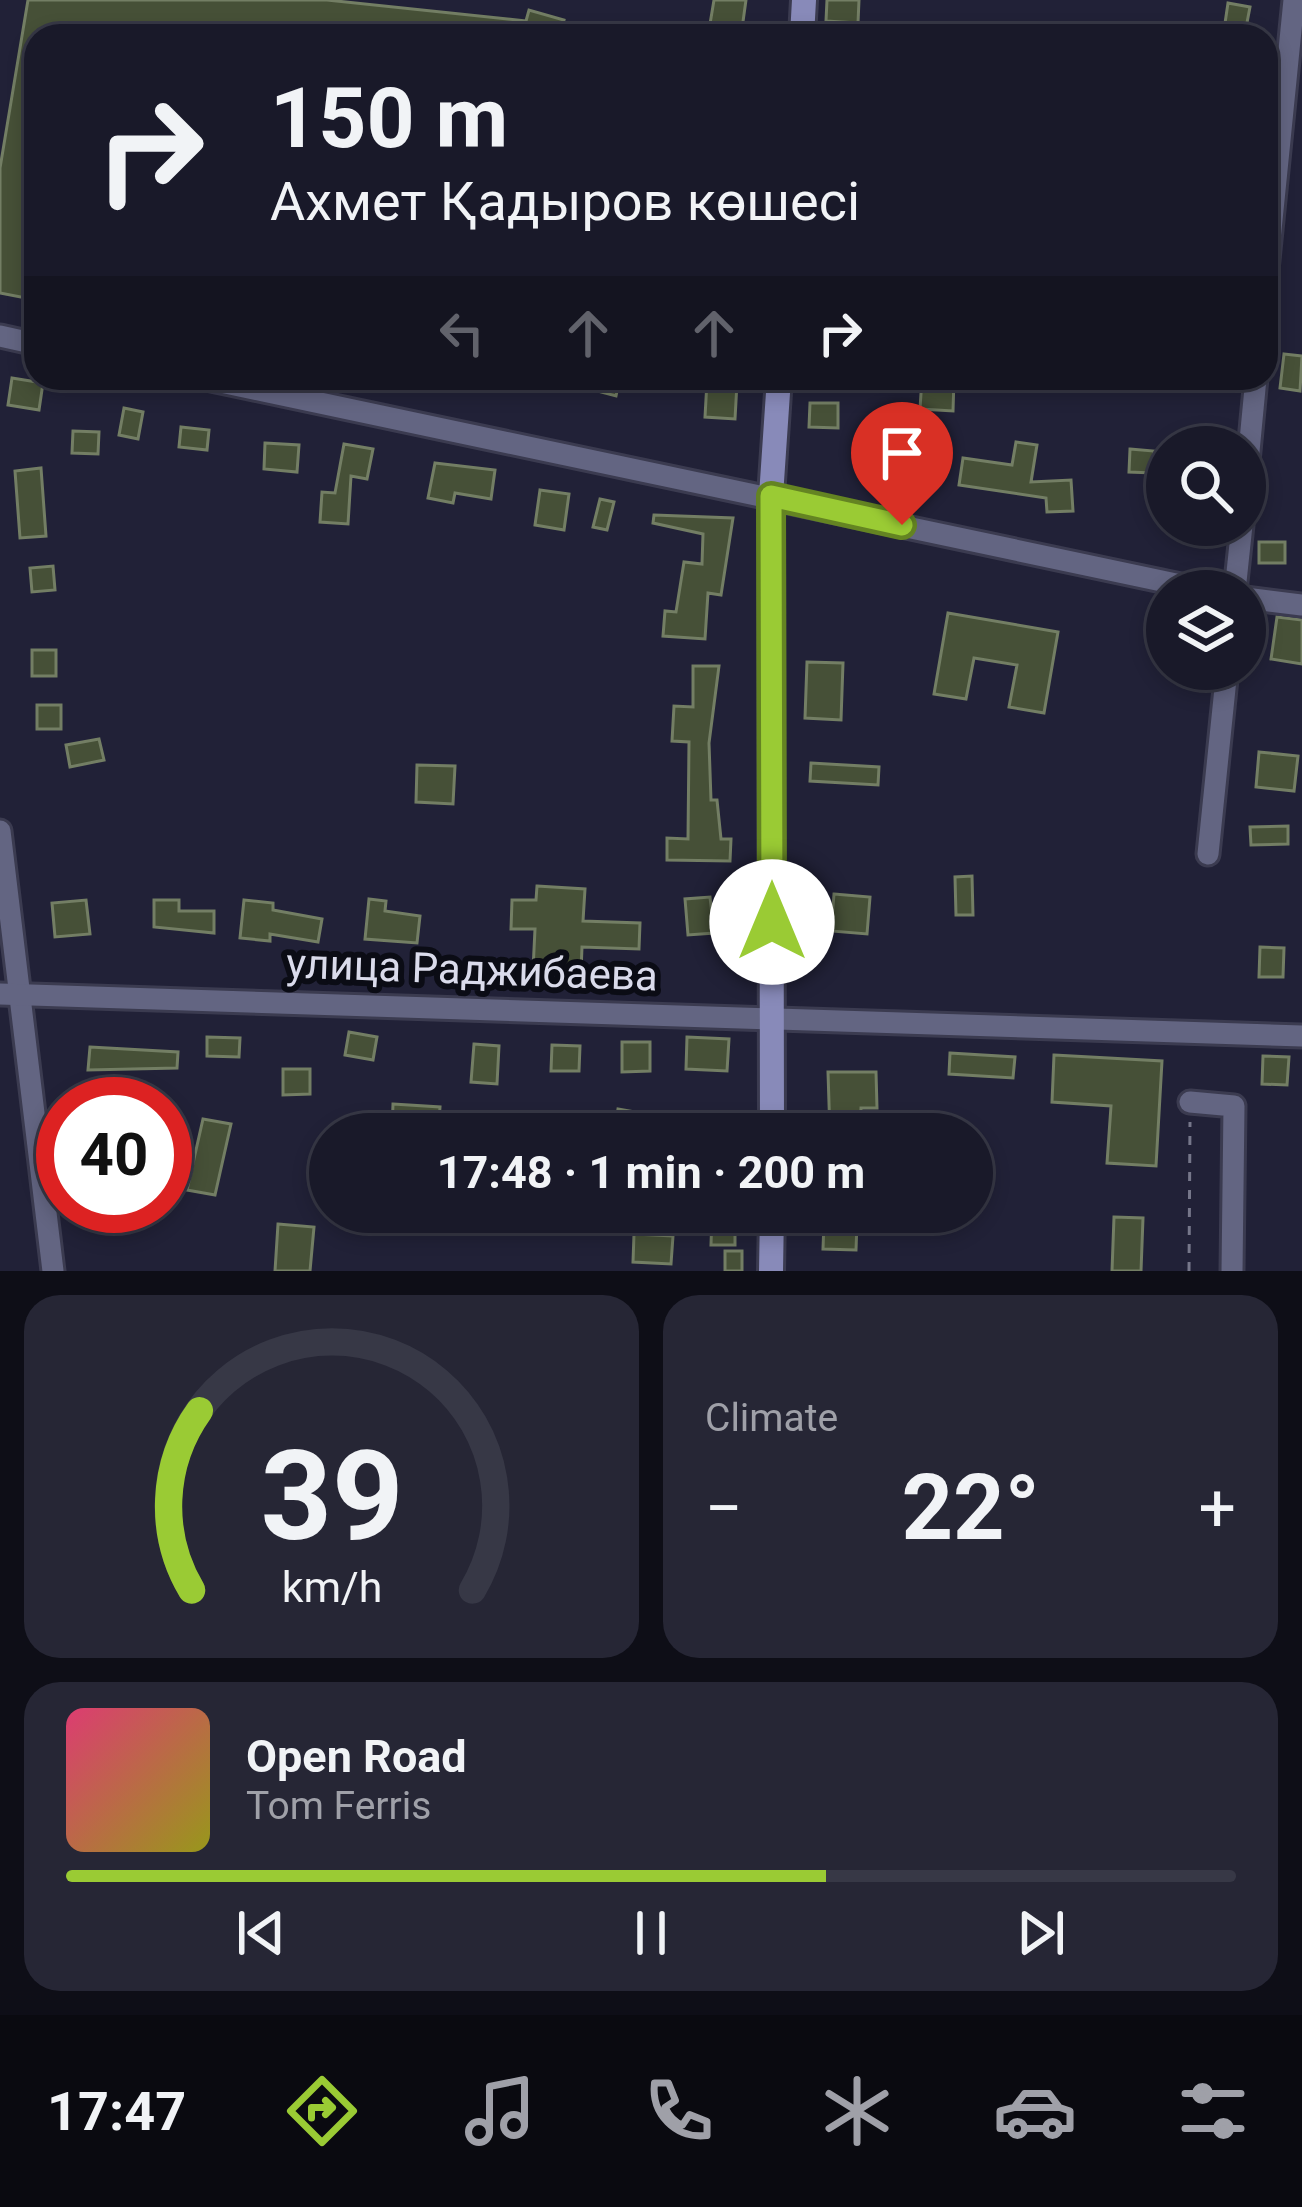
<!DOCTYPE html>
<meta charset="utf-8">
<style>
:root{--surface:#191929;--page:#262635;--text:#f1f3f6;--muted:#9fa0a8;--line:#373846;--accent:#9acb34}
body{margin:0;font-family:Roboto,sans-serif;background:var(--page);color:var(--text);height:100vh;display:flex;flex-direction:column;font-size:45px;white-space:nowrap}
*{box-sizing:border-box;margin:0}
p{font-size:39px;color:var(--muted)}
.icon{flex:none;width:66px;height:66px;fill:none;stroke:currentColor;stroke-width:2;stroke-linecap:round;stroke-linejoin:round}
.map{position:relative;height:1271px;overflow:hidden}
.sheet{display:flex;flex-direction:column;gap:24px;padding:24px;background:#0e0e17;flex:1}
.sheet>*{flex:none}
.banner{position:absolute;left:24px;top:24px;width:1254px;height:366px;border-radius:36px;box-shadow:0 6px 18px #0003,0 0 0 3px var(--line);background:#191929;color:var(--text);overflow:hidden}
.fabs{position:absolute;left:1146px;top:426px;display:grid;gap:24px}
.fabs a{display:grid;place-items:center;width:120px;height:120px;border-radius:50%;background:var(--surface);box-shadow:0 6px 18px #0003,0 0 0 3px var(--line);font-size:60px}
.speed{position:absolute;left:36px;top:1077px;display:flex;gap:24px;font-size:60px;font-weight:700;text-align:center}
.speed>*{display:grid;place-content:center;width:156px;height:156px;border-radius:50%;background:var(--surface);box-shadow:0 6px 18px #0003,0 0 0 3px var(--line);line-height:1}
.speed .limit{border:18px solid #d22;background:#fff;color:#111}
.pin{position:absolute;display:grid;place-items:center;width:102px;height:102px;color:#fff;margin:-123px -51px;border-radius:50% 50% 50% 0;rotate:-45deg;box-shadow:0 0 12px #0007}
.pin .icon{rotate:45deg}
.me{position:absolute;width:132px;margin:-66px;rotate:0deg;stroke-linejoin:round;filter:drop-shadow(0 0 9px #0008)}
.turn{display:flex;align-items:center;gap:42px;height:252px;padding:0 48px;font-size:54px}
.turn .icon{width:156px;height:156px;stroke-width:2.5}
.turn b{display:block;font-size:84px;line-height:102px}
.lanes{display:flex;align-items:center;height:114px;padding:0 48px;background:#0003;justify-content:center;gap:60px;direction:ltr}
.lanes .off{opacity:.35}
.big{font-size:90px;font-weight:700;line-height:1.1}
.sheet .tile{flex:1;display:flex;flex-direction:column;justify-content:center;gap:18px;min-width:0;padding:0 42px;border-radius:36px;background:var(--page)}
.sheet .dial{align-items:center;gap:0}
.dial svg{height:312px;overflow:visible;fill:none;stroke:var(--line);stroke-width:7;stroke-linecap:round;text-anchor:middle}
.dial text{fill:var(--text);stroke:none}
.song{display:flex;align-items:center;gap:36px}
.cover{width:144px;height:144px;border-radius:18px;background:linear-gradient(135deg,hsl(340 70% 55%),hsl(60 70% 35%))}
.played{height:12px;border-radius:6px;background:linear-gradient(90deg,var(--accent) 65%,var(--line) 65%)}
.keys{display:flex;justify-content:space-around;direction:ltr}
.heat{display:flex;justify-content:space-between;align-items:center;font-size:66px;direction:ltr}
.sheet .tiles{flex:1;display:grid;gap:24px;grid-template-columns:1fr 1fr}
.tile:last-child{grid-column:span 2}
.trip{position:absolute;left:309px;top:1113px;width:684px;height:120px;border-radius:60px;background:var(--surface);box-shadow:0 6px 18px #0003,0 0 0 3px var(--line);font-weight:700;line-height:120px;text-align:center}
.tab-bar{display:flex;height:192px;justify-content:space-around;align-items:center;background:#0a0a10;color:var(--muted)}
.tab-bar .icon{width:84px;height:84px}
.tab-bar .on{color:var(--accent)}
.tab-bar b{font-size:54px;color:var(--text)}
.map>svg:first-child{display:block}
.building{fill:#465037;stroke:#737e64;stroke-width:3}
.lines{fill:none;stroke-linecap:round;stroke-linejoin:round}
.street-casing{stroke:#3b3b50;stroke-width:27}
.secondary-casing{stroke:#3b3b50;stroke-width:30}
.path{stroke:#76778a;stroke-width:3;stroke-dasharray:9 9;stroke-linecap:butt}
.street{stroke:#636582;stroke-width:21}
.secondary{stroke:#888ab9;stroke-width:24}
.route-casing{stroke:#648422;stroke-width:30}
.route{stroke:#9acb34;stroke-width:21}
.labels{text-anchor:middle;stroke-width:12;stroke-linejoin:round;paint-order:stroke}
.street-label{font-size:42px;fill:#dadbeb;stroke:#0b0c15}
</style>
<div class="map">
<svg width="1302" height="1271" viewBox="0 0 1302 1271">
<rect width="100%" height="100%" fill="#212137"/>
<!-- building -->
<g class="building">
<polygon points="28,0 327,0 526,21 529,10 564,20 560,36 36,36 36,300 0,293 0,168"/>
<polygon points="714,0 746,0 741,36 708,36"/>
<polygon points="827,0 859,0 858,23 826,21"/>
<polygon points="1228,3 1250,7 1245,33 1224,30"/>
<polygon points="1284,354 1302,356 1300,391 1280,388"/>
<polygon points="12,378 43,383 39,410 8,405"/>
<polygon points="568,378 620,378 616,396 567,383"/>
<polygon points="922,378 954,379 953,411 920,409"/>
<polygon points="707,381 737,383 735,419 705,417"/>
<polygon points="810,403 838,403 838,428 809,427"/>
<polygon points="124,408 143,412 138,439 119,435"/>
<polygon points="181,427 209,430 207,450 179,447"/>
<polygon points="73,431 99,432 98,454 72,453"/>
<polygon points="1016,442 1037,445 1031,482 1071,480 1073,511 1047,512 1046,498 959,485 963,458 1012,465"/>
<polygon points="265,443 299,445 297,472 264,469"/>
<polygon points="344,444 373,449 367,479 351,476 348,524 320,522 322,492 335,493"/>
<polygon points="880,445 912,447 911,472 878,469"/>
<polygon points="1130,449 1154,451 1153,473 1129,472"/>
<polygon points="435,463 495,470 491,499 455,493 453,503 428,498"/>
<polygon points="41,468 46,536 20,538 15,471"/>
<polygon points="540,490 569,494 564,530 535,525"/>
<polygon points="600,499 614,502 607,530 593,527"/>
<polygon points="654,515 733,518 721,595 708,593 705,639 663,636 665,611 676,612 684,562 702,564 703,534 653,523"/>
<rect x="1259" y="542" width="26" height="21"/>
<polygon points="53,566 55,590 32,592 30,568"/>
<polygon points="948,613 1058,632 1044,713 1009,707 1017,665 974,658 966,699 934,694"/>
<polygon points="1277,617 1302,620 1302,664 1271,659"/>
<rect x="32" y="650" width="24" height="26"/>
<polygon points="807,662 843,663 841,720 805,718"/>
<polygon points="693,666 719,666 709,743 711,800 717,800 721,839 731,839 730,861 667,860 667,838 688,839 689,742 672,741 674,706 693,707"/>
<rect x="37" y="705" width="24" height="24"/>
<polygon points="99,739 104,760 70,767 66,745"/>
<polygon points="1259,752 1298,756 1294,791 1256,787"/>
<polygon points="811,763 879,767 878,785 810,781"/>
<polygon points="417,765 455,766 453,804 416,802"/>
<polygon points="1288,826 1288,844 1251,845 1250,827"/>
<polygon points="972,876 973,915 956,915 955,877"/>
<polygon points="537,886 585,889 583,921 640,923 639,949 582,947 581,972 533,970 535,929 511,929 512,900 536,900"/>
<polygon points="834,894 870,897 867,934 831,931"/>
<polygon points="710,897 714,933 688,935 685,899"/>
<polygon points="369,899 386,901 385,911 420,916 417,943 365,939"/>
<polygon points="86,900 90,934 55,937 52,903"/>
<polygon points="154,900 179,900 179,911 214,911 214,933 154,927"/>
<polygon points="244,900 273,903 273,910 322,919 318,942 270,934 270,941 240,938"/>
<polygon points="1260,947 1284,948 1283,977 1259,977"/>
<polygon points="349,1032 377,1037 373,1060 345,1055"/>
<polygon points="207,1037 240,1038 239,1057 207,1056"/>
<polygon points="687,1037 729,1039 727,1071 686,1069"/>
<polygon points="622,1042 650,1042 650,1071 622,1072"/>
<polygon points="474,1044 499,1046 497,1084 471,1082"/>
<polygon points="552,1045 580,1046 579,1071 551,1071"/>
<polygon points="90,1047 178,1052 177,1068 88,1070"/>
<polygon points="950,1053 1015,1057 1013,1078 949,1074"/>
<polygon points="1054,1055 1162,1061 1156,1166 1107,1163 1111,1106 1052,1102"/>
<polygon points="1263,1056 1289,1057 1287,1085 1262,1084"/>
<polygon points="283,1069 310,1069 310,1094 283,1095"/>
<polygon points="828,1072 876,1072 877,1108 861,1108 860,1134 830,1134"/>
<polygon points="393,1104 440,1107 438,1134 392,1131"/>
<polygon points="618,1109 646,1114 642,1134 614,1134"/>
<polygon points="203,1119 231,1124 215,1195 187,1190"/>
<polygon points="712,1212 735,1212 735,1245 711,1245"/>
<polygon points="1114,1217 1143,1218 1141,1271 1112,1271"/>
<polygon points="824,1222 857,1223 856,1250 823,1249"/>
<polygon points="278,1224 314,1227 310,1271 275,1271"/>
<polygon points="634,1234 673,1236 671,1264 633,1262"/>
<rect x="725" y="1251" width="17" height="20"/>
</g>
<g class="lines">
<defs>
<g id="street">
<polyline points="1266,280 1294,0"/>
<polyline points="0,336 36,344"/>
<polyline points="202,378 1209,591"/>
<polyline points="1245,493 1256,378"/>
<polyline points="1235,591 1242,525"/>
<polyline points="1245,598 1302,605"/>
<polyline points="0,831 53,1271"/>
<polyline points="1208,854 1227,669"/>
<polyline points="0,994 1302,1036"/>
<polyline points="1190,1102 1234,1106 1232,1271"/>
</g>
<g id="secondary">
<polyline points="802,36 804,0"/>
<polyline points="772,1134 771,496 779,378"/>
<polyline points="771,1271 772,1212"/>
</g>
</defs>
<!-- street casing -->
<use href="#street" class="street-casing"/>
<!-- secondary casing -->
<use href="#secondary" class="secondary-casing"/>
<!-- path -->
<polyline class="path" points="1189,1271 1190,1122"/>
<!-- street -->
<use href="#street" class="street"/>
<!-- secondary -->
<use href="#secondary" class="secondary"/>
</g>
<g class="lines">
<defs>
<polyline id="route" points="772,922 771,496 902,525"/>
</defs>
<!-- route casing -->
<use href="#route" class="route-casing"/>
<!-- route -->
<use href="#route" class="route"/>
</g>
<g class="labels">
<!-- street labels -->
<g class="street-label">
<text transform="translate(472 969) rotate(2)" y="15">улица Раджибаева</text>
</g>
</g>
</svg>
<div class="fabs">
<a><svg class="icon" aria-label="search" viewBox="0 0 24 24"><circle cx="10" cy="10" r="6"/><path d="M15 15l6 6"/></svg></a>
<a><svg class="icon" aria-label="layers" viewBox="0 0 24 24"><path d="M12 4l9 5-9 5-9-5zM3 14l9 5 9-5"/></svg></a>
</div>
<div class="speed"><div class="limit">40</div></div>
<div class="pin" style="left:902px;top:525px;background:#d93025"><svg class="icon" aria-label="arrive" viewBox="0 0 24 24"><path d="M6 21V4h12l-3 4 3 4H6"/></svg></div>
<svg class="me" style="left:772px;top:922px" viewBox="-20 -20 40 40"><circle r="19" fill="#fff"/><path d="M0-13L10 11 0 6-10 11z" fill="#9acb34"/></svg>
<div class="trip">17:48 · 1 min · 200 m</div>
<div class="banner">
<div class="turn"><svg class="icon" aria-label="right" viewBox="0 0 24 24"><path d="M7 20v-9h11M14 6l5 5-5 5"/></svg><div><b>150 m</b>Ахмет Қадыров көшесі</div></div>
<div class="lanes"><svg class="icon off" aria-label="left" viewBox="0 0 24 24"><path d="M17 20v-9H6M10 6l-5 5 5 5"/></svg><svg class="icon off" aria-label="ahead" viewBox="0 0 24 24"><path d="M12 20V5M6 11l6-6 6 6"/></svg><svg class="icon off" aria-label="ahead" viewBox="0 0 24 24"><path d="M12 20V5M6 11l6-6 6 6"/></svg><svg class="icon" aria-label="right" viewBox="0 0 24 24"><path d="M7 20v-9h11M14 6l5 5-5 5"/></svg></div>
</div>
</div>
<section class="sheet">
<div class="tiles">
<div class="tile dial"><svg viewBox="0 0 100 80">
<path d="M14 69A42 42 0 1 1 86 69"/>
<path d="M14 69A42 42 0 0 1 16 23" stroke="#9acb34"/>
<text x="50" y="56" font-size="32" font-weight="700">39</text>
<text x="50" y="72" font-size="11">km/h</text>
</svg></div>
<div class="tile"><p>Climate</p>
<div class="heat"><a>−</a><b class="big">22°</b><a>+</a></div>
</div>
<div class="tile">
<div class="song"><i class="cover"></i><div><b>Open Road</b><p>Tom Ferris</p></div></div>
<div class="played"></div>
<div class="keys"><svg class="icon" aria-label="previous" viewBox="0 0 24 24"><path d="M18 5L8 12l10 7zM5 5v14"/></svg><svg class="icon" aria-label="pause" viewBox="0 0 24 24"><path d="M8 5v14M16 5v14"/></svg><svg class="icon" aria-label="next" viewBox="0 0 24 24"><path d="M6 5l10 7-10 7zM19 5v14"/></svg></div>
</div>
</div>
</section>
<nav class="tab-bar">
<b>17:47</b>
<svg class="icon on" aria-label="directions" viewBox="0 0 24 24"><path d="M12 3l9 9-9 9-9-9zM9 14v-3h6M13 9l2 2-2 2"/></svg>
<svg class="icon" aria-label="music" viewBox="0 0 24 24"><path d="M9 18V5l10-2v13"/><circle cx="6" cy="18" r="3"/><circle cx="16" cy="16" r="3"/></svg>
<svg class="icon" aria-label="phone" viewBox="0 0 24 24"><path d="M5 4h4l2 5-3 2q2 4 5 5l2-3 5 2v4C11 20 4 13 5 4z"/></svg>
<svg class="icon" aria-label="climate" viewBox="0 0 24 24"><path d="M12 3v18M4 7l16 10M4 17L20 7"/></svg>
<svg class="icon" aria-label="car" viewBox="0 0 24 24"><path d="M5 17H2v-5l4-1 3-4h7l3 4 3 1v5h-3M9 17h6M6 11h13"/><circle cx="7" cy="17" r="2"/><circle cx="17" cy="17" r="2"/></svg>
<svg class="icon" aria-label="filters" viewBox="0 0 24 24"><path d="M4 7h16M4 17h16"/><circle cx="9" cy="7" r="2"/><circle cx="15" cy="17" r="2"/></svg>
</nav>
